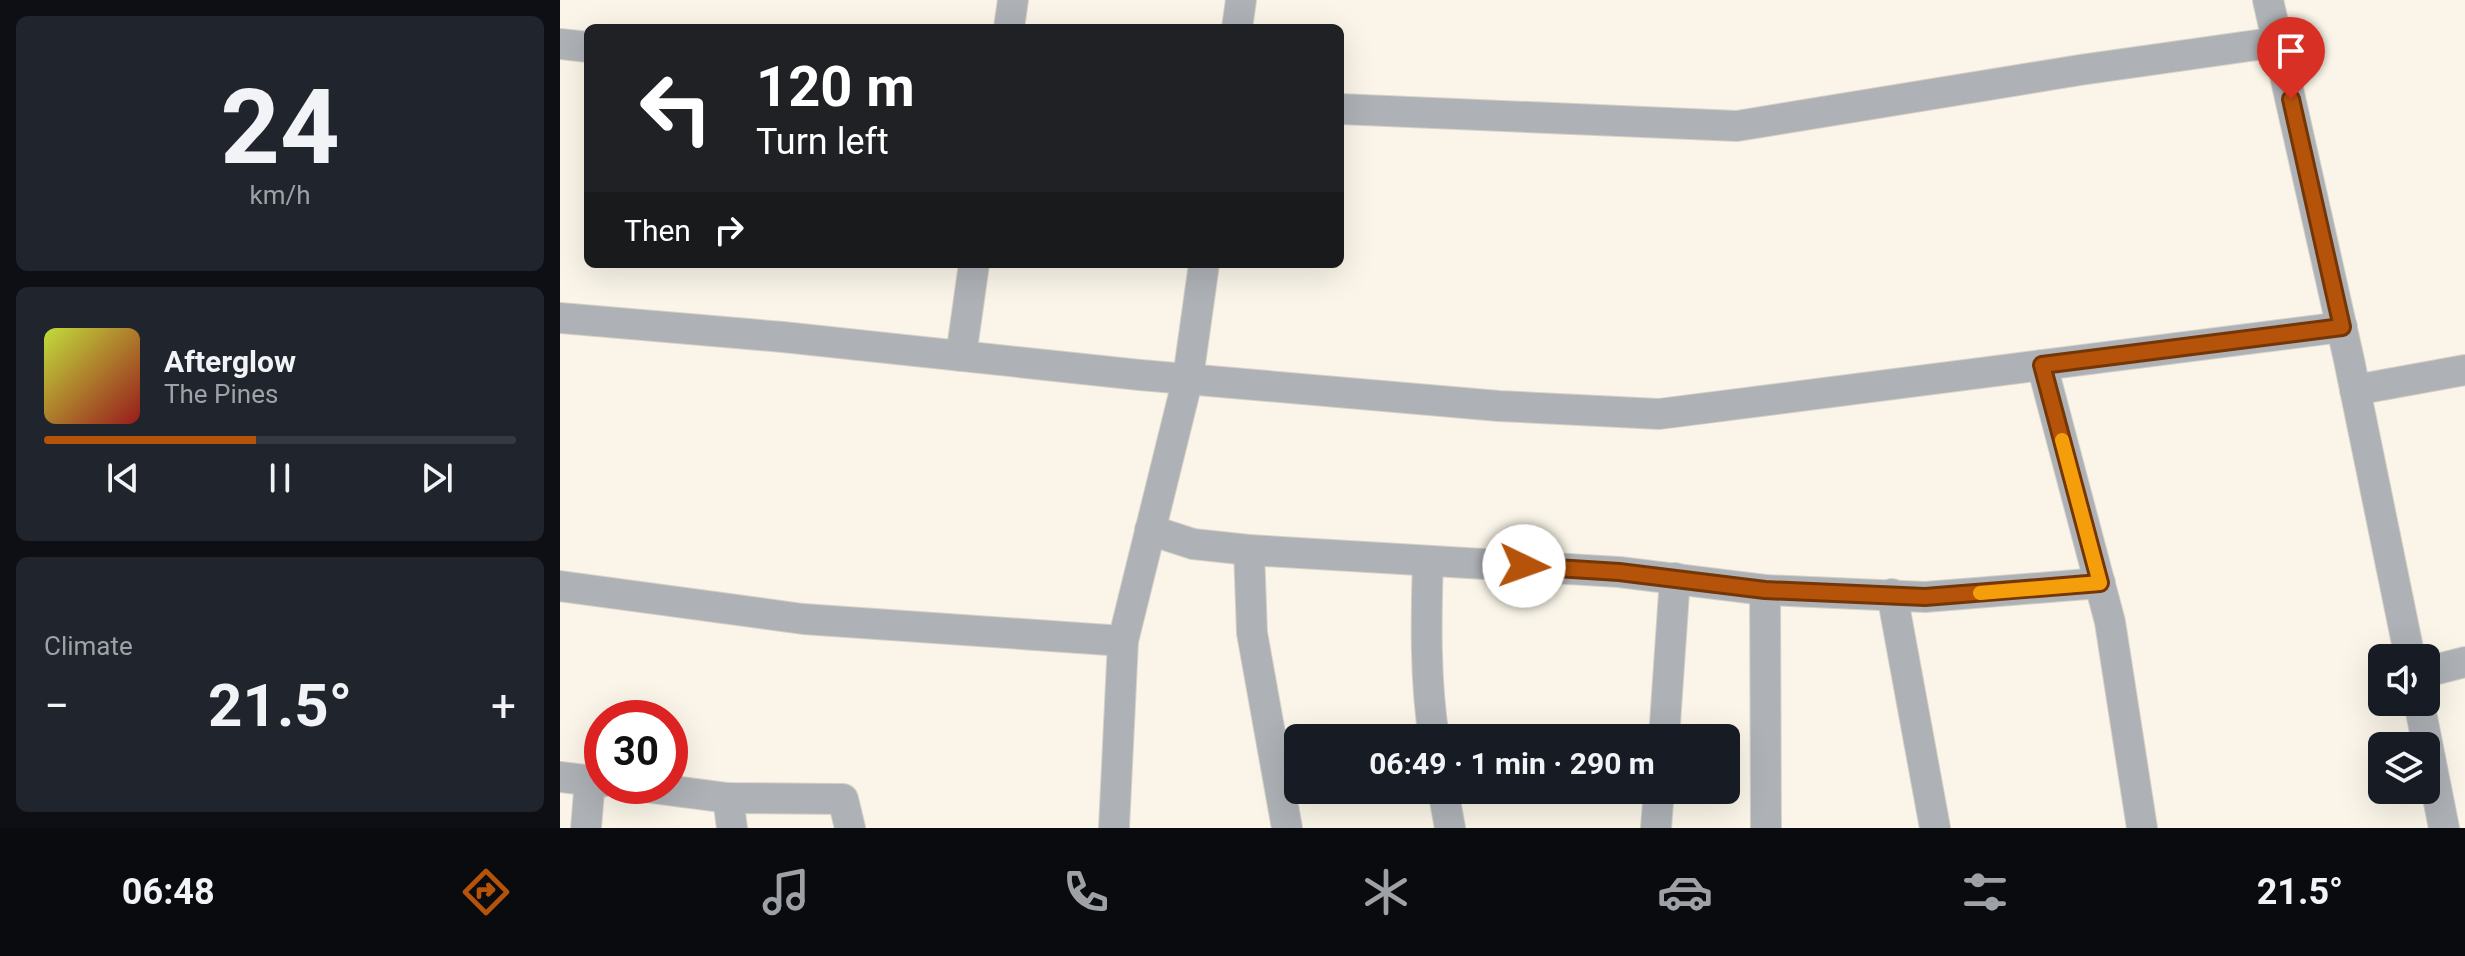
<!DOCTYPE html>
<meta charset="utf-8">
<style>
:root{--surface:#171b24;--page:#20242c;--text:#f1f3f6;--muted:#9ea1a6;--line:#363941;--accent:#b45309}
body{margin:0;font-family:Roboto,sans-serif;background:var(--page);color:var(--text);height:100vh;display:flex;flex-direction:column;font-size:30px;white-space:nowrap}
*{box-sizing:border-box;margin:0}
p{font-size:26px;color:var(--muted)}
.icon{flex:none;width:44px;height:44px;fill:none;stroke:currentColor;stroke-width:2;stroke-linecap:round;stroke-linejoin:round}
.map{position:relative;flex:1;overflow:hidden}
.details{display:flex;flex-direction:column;gap:16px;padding:16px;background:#0d0f14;width:560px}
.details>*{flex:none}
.top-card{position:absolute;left:24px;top:24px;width:760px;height:244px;border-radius:12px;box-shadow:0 8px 32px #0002;background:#202124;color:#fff;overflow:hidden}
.fabs{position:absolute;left:1808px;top:644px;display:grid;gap:16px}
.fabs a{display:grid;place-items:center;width:72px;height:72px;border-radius:12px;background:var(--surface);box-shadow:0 8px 32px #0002;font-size:40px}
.speed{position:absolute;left:24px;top:700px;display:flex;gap:16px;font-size:40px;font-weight:700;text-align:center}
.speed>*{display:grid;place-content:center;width:104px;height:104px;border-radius:50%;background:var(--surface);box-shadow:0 8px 32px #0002;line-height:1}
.speed .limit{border:12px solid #d22;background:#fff;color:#111}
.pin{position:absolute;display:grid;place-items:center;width:68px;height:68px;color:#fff;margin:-82px -34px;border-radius:50% 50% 50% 0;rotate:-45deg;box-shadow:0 0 8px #0007}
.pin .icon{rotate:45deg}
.me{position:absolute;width:88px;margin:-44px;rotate:93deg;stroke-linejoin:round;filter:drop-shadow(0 0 6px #0008)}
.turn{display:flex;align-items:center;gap:28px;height:168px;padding:0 40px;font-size:36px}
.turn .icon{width:104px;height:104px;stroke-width:2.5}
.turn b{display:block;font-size:56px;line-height:68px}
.then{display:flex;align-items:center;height:76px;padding:0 40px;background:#0003;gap:16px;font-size:30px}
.big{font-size:60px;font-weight:700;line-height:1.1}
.details .card{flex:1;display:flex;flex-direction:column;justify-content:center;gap:12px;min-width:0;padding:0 28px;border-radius:12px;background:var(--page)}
.details .dial{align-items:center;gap:0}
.dial b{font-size:104px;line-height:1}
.song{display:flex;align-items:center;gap:24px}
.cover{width:96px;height:96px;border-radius:12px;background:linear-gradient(135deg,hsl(70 70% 55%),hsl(0 70% 35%))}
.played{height:8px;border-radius:4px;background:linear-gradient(90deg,var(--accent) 45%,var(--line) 45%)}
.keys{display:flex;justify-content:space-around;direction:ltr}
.heat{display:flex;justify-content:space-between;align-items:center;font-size:44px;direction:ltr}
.trip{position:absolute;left:724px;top:724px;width:456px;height:80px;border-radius:12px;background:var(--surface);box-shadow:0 8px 32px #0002;font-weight:700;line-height:80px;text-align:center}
.tab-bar{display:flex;height:128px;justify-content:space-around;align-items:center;background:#090b0e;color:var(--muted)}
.tab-bar .icon{width:56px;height:56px}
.tab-bar .selected{color:var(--accent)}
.tab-bar b{font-size:36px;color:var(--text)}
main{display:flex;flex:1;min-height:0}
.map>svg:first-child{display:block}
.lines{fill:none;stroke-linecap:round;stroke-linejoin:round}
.minor-casing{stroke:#d6d2c6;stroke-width:32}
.minor{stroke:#aeb2b7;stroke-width:30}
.route-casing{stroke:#753606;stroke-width:20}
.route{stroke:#b45309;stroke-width:14}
.slow{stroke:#f59e0b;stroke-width:14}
</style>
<main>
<section class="details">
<div class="card dial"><b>24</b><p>km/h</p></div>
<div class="card">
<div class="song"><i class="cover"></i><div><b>Afterglow</b><p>The Pines</p></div></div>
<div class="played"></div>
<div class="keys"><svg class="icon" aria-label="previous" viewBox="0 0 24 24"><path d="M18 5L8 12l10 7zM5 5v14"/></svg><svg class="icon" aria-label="pause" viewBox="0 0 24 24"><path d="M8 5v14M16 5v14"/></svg><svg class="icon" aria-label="next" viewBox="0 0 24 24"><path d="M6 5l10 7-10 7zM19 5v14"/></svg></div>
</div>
<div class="card"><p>Climate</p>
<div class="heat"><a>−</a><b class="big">21.5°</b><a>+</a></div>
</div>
</section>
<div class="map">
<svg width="1905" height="828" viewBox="0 0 1905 828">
<rect width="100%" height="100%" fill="#faf5e8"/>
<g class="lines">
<defs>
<g id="minor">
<polyline points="1708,0 1789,360 1850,658"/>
<polyline points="449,28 453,0"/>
<polyline points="677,28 681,0"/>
<polyline points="0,44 28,47"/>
<polyline points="780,109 1177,126 1520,70 1718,42"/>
<polyline points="0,318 223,337 580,375 939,406 1099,414 1782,327"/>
<polyline points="401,356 414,264"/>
<polyline points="1482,365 1550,622 1582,828"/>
<polyline points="1795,390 1905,370"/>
<polyline points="590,530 633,544 689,550 1059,572 1205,590 1365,597 1540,583"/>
<polyline points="689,550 692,633 727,828"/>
<path d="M 868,561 C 866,620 865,680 874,738"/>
<polyline points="0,586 243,619 563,641"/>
<polyline points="1205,590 1206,828"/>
<polyline points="1332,594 1375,828"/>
<polyline points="1866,672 1905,662"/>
<polyline points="1859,702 1884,828"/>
<polyline points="1104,738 1115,578"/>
<polyline points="0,777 42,782"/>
<polyline points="76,786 168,798 283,799 290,828"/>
<polyline points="883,790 890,828"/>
<polyline points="168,798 172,828"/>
<polyline points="26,828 30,780"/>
<polyline points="554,828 563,641 628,378 644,264"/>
<polyline points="1096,828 1099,790"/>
</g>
</defs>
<!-- minor casing -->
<use href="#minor" class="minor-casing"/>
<!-- minor -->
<use href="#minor" class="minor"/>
</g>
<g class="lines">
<defs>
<polyline id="route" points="964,566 1059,572 1205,590 1365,597 1540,583 1482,365 1782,327 1731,99"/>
</defs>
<!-- route casing -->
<use href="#route" class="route-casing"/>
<!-- route -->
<use href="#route" class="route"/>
<!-- slow -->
<polyline class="slow" points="1420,593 1540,583 1502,440"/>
</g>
</svg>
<div class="fabs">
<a><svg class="icon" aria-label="sound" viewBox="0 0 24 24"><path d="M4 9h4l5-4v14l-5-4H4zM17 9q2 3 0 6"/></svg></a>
<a><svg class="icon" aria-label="layers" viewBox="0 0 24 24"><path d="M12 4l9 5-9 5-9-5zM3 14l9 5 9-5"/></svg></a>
</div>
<div class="speed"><div class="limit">30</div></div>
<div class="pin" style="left:1731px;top:99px;background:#d93025"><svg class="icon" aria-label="arrive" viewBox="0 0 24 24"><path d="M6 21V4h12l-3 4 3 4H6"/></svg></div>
<svg class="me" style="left:964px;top:566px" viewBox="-20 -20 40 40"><circle r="19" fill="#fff"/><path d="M0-13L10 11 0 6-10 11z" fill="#b45309"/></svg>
<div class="trip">06:49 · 1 min · 290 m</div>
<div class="top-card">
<div class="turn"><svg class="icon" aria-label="left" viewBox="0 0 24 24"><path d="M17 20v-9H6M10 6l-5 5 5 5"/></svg><div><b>120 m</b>Turn left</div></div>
<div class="then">Then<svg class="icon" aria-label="right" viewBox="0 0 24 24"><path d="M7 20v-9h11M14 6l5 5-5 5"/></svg></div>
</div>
</div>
</main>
<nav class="tab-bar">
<b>06:48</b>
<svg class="icon selected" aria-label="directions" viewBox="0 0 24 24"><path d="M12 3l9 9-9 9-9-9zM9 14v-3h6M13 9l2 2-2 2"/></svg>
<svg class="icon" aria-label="music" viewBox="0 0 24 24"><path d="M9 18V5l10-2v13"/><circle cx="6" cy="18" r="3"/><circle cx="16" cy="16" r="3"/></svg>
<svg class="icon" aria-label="phone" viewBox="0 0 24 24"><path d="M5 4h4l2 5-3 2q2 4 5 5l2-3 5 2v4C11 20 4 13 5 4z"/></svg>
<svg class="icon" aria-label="climate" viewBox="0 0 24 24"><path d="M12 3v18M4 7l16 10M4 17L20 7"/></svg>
<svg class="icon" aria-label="car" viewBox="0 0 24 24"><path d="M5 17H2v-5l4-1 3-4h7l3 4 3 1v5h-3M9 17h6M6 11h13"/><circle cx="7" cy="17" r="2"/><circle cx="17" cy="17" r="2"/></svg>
<svg class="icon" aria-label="filters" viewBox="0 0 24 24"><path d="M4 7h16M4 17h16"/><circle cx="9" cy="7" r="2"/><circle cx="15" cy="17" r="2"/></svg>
<b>21.5°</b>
</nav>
